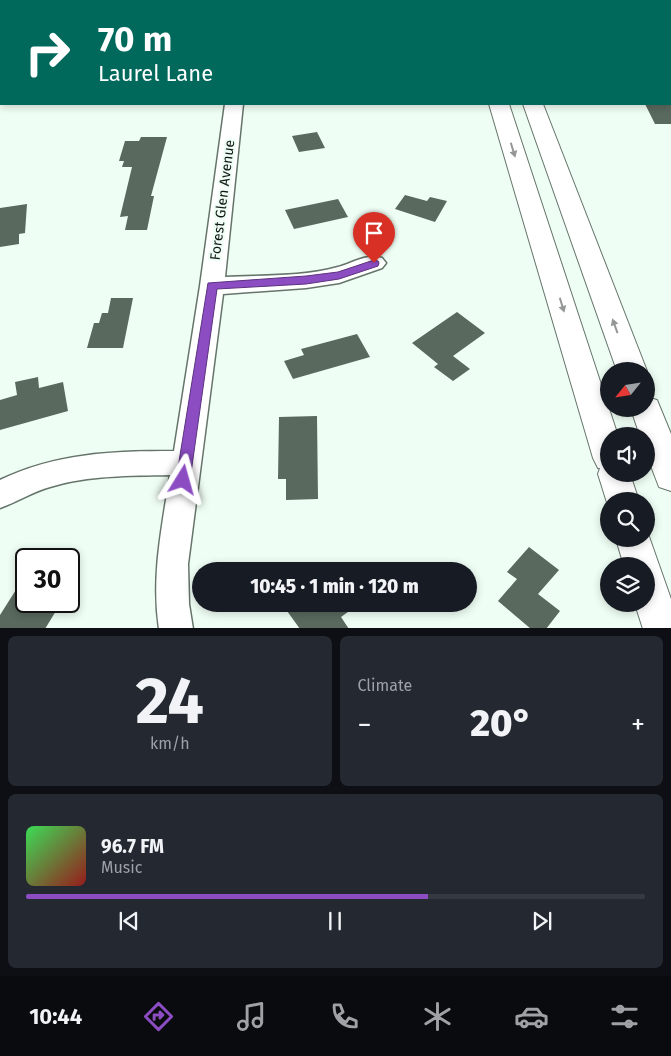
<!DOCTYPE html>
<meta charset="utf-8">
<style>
:root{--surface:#171b24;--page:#242831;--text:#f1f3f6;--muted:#9ea1a6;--line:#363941;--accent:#8c4dc3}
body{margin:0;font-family:"Fira Sans",sans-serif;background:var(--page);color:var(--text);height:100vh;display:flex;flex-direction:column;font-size:19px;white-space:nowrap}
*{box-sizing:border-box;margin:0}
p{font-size:16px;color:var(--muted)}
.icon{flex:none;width:28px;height:28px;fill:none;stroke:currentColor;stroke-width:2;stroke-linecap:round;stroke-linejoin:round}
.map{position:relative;height:628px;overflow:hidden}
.sheet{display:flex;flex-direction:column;gap:8px;padding:8px;background:#0d0f14;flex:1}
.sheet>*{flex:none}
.banner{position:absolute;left:0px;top:0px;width:671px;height:105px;box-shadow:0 2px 8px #0003;background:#00695c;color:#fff;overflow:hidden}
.needle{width:32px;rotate:240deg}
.fabs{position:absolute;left:600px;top:362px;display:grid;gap:10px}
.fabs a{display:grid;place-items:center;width:55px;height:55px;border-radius:50%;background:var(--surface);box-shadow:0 2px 8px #0003;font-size:25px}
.speed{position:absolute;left:15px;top:548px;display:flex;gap:10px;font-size:25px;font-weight:700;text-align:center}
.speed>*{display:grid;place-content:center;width:65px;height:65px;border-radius:50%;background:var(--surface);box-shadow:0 2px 8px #0003;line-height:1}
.speed .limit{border:2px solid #111;border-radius:8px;background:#fff;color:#111}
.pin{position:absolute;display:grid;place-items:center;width:42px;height:42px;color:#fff;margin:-51px -21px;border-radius:50% 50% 50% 0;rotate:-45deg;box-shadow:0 0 5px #0007}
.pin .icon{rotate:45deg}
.me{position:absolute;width:55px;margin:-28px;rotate:8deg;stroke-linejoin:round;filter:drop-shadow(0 0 4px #0008)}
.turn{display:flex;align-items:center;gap:18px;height:105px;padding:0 15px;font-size:22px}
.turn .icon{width:65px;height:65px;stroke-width:2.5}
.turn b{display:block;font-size:35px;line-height:42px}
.big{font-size:38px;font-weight:800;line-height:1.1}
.sheet .tile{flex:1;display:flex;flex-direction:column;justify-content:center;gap:8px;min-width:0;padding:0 18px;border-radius:8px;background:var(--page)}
.sheet .dial{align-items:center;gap:0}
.dial b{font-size:65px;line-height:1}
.song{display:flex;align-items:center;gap:15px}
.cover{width:60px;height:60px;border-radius:8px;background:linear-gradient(135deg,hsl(130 70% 55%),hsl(0 70% 35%))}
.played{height:5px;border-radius:2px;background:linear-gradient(90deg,var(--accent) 65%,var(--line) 65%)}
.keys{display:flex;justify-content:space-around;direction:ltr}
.heat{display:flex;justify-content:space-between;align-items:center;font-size:28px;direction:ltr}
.sheet .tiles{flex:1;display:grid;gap:8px;grid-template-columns:1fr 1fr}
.tile:last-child{grid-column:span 2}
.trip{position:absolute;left:192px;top:562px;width:285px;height:50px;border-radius:25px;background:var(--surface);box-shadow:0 2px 8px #0003;font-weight:800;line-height:50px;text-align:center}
.tabs{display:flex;height:80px;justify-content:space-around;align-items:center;background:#090b0e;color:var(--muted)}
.tabs .icon{width:35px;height:35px}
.tabs .active{color:var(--accent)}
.tabs b{font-size:22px;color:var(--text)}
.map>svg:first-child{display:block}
.building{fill:#59695e}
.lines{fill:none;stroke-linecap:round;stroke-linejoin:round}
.minor-casing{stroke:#65756a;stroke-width:3}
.trunk-casing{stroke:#65756a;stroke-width:2}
.minor{fill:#fff;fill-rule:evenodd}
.trunk{fill:#fff;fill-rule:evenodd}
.oneway{fill:#949795}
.route{fill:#8c4dc3;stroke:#5b327f}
.labels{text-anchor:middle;stroke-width:4.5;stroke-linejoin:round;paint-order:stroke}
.street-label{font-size:14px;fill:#111713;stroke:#effef4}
</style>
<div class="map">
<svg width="671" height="629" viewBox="0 0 671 629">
<rect width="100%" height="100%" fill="#effef4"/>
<!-- building -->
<g class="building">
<polygon points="645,104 671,104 671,124 655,124"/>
<polygon points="317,132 325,148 299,152 292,136"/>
<polygon points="141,137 167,137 151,196 154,196 147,230 125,230 128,216 120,217 132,167 122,167 124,161 119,161 125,141 139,141"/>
<polygon points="405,195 427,201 430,197 447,201 435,222 395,209"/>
<polygon points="338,199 348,217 294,229 285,210"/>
<polygon points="27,204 25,233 19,234 19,244 0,247 0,208"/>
<polygon points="111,298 133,298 123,348 87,348 94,323 99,323 102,313 108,313"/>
<polygon points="457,312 485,333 453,356 470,369 453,381 434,367 438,364 412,343"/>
<polygon points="357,334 370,357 293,379 284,361 304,355 301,349"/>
<polygon points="38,377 39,388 63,382 68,411 0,430 0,400 17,395 15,382"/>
<polygon points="317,416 318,499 286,500 286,479 278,479 279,417"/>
<polygon points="529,547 559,570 538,594 560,611 546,629 531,629 498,601 517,579 507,572"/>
<polygon points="26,574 26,601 62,601 45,629 0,629 0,615"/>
<polygon points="282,604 359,604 341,617 349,629 300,629"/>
</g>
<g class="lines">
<defs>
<g id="minor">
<rect x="90" y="0" width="16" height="1"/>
<rect x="0" y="43" width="1" height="10"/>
<path d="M 225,104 L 243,104 L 225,277 C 262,275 302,277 338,267 C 352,263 367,253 382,258 L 386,263 L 382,268 L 339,283 L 306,288 L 223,294 L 188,564 L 189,604 L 193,629 L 159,629 C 151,576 162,527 170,475 C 130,476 89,475 50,487 C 32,492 17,502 0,508 L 0,480 C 56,453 113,451 174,451 L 200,286 Z"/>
</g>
<g id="trunk">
<rect x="453" y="0" width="17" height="1"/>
<rect x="487" y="0" width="16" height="1"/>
<polygon points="489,104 509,104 618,436 609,436 609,474 630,474 639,501 609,501 609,509 598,474 600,468 598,468 593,458"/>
<polygon points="523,104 543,104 647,371 646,372 617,371"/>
<polygon points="646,397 657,400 671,434 671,491 659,487 646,453 646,436 640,436 631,409 646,409"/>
<polygon points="646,528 671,599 671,629 643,629 635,604 646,604 646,566 624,566 616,539 646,539"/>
</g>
</defs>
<!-- minor casing -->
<use href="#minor" class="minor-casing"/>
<!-- trunk casing -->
<use href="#trunk" class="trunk-casing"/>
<!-- minor -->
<use href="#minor" class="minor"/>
<!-- trunk -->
<use href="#trunk" class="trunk"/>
</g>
<!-- one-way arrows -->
<defs><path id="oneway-solid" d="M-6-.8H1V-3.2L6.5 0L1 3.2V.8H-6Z" transform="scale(1.25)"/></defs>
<g class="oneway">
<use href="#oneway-solid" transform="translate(513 150) rotate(73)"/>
<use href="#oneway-solid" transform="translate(562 305) rotate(73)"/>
<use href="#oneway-solid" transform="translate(615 326) rotate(-110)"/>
</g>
<!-- route -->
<polygon class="route" points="374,260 378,261 379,263 378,266 339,279 306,284 217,289 190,480 188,484 183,486 178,484 176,480 208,283 306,276 338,272"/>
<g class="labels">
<!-- street labels -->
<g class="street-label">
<text transform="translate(222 200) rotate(-83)" y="5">Forest Glen Avenue</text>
</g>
</g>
</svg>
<div class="fabs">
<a><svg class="needle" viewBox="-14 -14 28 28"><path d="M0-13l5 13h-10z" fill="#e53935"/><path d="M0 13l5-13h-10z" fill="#9ea1a6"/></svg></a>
<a><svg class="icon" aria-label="sound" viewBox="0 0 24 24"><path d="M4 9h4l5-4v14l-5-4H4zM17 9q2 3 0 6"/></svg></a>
<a><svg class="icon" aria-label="search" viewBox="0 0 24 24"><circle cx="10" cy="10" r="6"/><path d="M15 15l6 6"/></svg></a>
<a><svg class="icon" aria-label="layers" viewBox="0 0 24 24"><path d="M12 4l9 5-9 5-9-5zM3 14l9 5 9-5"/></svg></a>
</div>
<div class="speed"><div class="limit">30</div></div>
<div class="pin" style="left:374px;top:263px;background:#d93025"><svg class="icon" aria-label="arrive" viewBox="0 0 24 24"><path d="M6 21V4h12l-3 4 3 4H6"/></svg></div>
<svg class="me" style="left:183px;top:480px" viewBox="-20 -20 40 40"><path d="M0-17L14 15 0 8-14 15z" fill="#8c4dc3" stroke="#fff" stroke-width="4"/></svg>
<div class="trip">10:45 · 1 min · 120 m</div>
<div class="banner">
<div class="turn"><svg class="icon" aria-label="right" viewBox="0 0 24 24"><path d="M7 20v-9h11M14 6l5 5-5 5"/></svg><div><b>70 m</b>Laurel Lane</div></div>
</div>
</div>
<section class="sheet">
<div class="tiles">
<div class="tile dial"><b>24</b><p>km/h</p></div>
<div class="tile"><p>Climate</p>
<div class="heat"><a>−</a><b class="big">20°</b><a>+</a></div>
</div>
<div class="tile">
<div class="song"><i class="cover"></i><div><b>96.7 FM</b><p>Music</p></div></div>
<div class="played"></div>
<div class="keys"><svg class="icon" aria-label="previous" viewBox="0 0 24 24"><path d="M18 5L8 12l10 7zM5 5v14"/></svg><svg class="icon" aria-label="pause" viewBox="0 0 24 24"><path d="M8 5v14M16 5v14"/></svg><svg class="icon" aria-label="next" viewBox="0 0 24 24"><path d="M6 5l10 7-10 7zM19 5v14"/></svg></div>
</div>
</div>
</section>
<nav class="tabs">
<b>10:44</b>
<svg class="icon active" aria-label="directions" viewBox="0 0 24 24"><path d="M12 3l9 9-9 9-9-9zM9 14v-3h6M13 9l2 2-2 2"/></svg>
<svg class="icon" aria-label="music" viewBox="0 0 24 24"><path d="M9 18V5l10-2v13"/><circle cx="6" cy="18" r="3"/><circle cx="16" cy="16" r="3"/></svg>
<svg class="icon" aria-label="phone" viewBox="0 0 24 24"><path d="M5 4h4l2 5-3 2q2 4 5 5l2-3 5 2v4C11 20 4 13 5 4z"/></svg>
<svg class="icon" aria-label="climate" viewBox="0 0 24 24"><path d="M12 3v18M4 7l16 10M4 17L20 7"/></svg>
<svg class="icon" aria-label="car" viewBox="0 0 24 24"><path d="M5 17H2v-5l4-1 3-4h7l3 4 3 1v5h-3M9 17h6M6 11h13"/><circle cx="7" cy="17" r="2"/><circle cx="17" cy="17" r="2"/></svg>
<svg class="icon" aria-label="filters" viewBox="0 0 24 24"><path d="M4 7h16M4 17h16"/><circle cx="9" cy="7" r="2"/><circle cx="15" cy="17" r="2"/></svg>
</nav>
